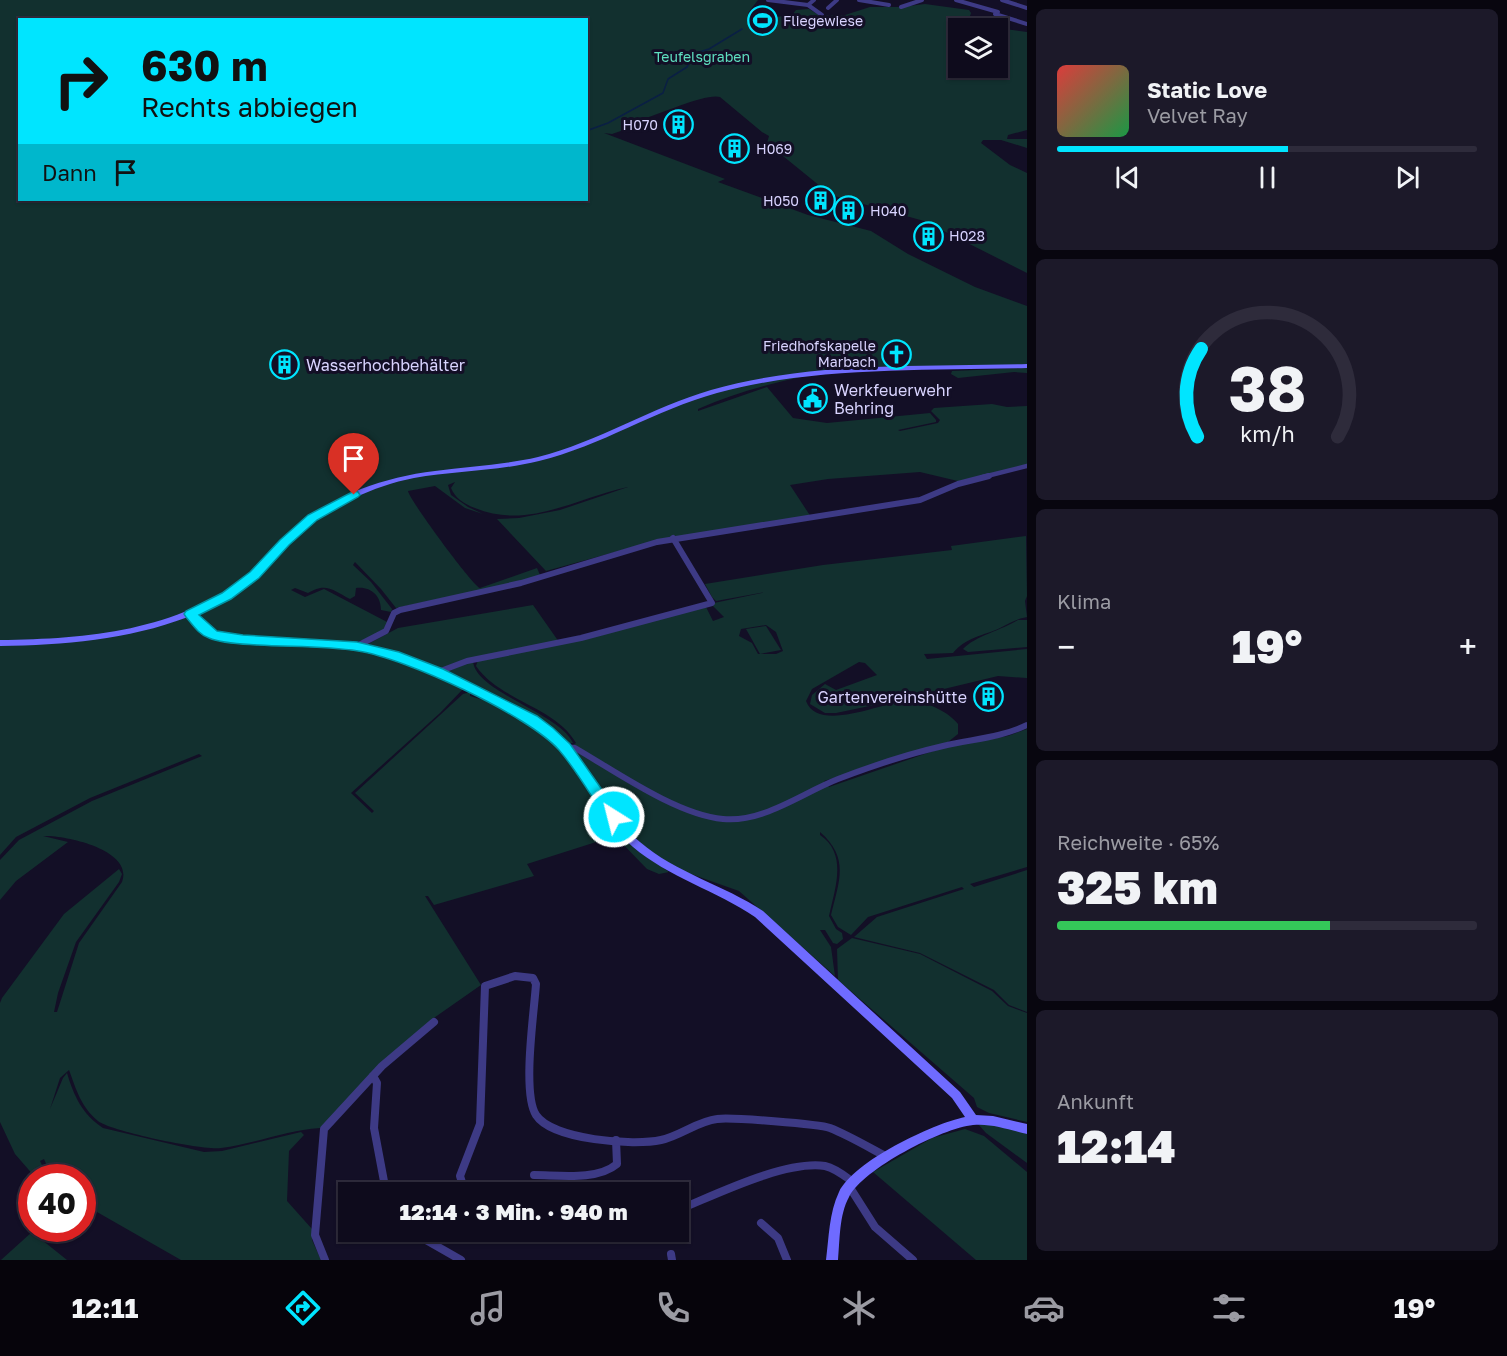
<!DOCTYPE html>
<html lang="de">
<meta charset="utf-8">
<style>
:root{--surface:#0e0b1c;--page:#1c1929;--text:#f1f3f6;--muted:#9b9ba3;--line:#2e2b3b;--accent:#00e5ff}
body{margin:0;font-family:"Golos Text",sans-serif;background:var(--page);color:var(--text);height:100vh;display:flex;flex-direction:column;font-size:22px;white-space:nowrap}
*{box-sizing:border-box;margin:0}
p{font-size:20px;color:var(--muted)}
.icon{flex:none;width:33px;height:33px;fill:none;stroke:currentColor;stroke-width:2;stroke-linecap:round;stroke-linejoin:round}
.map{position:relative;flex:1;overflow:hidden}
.drawer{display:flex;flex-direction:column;gap:9px;padding:9px;background:#08060f;width:480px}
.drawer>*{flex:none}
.hud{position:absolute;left:18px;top:18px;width:570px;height:183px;border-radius:0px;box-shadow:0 2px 4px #0004,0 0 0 2px var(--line);background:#00e5ff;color:#111;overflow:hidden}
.buttons{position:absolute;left:948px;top:18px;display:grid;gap:12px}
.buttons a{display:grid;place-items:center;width:60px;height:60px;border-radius:0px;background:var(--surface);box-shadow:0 2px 4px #0004,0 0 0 2px var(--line);font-size:30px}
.speed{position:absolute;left:18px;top:1164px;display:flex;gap:12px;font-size:30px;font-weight:700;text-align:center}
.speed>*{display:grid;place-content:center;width:78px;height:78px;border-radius:50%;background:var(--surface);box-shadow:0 2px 4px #0004,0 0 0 2px var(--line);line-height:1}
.speed .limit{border:9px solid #d22;background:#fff;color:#111}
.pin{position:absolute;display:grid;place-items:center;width:51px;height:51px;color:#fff;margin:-62px -26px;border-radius:50% 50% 50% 0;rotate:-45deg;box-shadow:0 0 6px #0007}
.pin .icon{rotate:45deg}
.me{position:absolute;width:66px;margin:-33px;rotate:324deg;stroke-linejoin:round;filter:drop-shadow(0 0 4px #0008)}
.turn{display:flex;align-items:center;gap:21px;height:126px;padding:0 24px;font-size:27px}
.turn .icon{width:78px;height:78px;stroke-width:2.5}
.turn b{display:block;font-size:42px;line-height:51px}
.then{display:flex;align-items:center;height:57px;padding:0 24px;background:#0003;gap:12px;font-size:22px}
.big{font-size:45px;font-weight:800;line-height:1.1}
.drawer .widget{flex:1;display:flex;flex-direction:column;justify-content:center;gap:9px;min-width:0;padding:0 21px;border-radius:9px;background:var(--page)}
.drawer .dial{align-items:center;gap:0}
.dial svg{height:156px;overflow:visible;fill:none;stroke:var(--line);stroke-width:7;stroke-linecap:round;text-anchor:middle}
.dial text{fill:var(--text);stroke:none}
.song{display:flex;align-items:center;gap:18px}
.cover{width:72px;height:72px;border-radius:9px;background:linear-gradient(135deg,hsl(0 70% 55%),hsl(140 70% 35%))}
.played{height:6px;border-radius:3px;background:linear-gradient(90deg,var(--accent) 55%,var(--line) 55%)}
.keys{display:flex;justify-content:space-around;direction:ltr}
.heat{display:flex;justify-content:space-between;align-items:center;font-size:33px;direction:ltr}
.charge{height:9px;border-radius:4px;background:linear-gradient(90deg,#34c759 65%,var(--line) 0)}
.trip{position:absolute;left:338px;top:1182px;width:351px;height:60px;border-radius:0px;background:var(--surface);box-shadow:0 2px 4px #0004,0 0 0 2px var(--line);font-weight:800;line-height:60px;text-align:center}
.tabs{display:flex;height:96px;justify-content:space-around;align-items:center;background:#06040b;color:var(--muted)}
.tabs .icon{width:42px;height:42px}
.tabs .current{color:var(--accent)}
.tabs b{font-size:27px;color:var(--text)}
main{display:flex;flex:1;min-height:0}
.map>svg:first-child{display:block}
.green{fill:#12302f;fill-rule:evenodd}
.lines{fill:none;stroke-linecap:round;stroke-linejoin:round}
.stream{stroke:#0a1f44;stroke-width:1.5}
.street-far3{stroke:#3d3a85;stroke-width:4}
.street-far2{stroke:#3d3a85;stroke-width:4.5}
.street-far1{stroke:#3d3a85;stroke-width:6}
.street{stroke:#3d3a85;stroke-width:8}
.secondary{fill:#6f6bff;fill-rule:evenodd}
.route{fill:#00e5ff;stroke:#0095a6;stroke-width:1.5}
.labels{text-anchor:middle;stroke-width:6;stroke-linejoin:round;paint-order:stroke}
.far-poi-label{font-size:14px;fill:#d9d4ff;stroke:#130f26;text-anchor:start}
.far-park-label{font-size:14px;fill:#5fe0c0;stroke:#130f26}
.poi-label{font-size:16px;fill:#d9d4ff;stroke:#130f26;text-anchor:start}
</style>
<main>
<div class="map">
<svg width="1027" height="1260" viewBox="0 0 1027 1260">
<rect width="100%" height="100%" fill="#130f26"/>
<!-- green -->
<g class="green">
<path d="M 0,0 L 758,0 L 748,13 L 776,17 L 792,15 L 796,10 L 809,9 L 819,15 L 845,15 L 870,7 L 901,7 L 925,4 L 969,10 L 971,13 L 968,22 L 979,24 L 979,22 L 988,18 L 996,20 L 997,28 L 1027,32 L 1027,130 L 1008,135 L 1007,139 L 1027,139 L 1027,148 L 1001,140 L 983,140 L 981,143 L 1010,165 L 1027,173 L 1027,273 L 924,221 L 831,195 L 767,143 L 769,136 L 762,132 L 720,97 C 707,93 662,113 646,118 L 650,121 L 612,134 L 604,133 L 725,179 L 718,182 L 808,215 L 871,231 L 908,254 L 975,287 L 1027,306 L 1027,365 L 855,367 L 839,364 L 843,369 C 794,378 744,388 698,409 L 698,411 L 767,387 L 793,418 L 827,423 L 930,413 L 936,420 L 936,422 L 898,430 L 900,431 L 938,423 L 940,420 L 931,411 L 934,408 L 992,404 L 1007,407 L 1027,406 L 1027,465 L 962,482 L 920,472 L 828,479 L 790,485 L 811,517 L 655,541 L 546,571 L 497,519 L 519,518 L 560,510 L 628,487 C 576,498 528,530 475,508 C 464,504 455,498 451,488 L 455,482 L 448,485 L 451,495 L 468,507 L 483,514 L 465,508 L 435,486 L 408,491 C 410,501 473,586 480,588 L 537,568 L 540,575 L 519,582 L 396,608 L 381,589 L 355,562 L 353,565 L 371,582 L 392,609 L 391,612 L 381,610 C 381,595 370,586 356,588 L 355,596 L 350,599 C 333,590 326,582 308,593 L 295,588 L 291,590 L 305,597 L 324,589 L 389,623 C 382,636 364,640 350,643 L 244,637 L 239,641 L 357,649 L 414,666 L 463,689 L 440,713 L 351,793 L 372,813 L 374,811 L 355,793 L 463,694 L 470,692 L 470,696 L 490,702 L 528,721 L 552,738 L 643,853 L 669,872 L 659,874 L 647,869 L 615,836 L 527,864 L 534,876 L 434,905 L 428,896 L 425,896 L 481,985 L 431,1020 L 320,1128 C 286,1130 255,1144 221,1148 C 204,1151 110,1131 98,1121 C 81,1107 76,1089 69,1070 L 60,1078 L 50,1109 L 63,1078 L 67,1073 C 74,1096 82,1114 103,1128 L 204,1152 L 222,1151 L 301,1132 L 304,1135 L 289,1151 L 287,1201 L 312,1229 L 312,1240 L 321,1260 L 181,1260 L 83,1204 L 82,1178 L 52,1177 L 44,1159 L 40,1161 L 48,1177 L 35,1177 L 15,1154 L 0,1122 L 0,1003 L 2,998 L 64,914 L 119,869 L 122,874 L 119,882 L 76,942 L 58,993 L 54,1012 L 57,1012 L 79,943 L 122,882 C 134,850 66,835 43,836 L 68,842 L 16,881 L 0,900 L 0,860 L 19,840 L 92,801 L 202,756 L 199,754 L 90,798 L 16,837 L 0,855 ZM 20,20 L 586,20 L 586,200 L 20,200 ZM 958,28 L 998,28 L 998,68 L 958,68 Z"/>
<polygon points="1027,368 1027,373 1014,372 958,378 951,374 952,371"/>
<path d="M 1026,536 L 1027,596 L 1025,601 L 1027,617 C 1016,619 1010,623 1000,628 C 983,636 966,637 953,653 L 924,654 L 927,659 L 1027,649 L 1027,678 L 998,676 L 923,694 L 930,698 L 903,699 L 836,713 L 825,713 L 810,704 L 812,695 L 825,684 L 836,690 L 877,675 L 865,663 L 859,662 L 812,689 L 806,701 C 818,733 881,703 905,701 C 923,700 947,710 958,724 L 958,734 L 948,742 L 824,781 L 829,787 L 942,748 L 1008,736 L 1027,729 L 1027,867 L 970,884 L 974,887 L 1027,870 L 1027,1012 L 1009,1005 L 994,990 L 920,953 L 854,937 L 877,917 L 964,889 L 962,887 L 868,917 L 851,935 L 838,927 L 831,915 C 839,881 850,858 820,832 L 820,835 C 848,854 835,888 829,916 L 836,929 L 842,933 L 843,939 L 837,944 L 833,943 L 825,930 L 820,930 L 831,947 L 835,976 L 739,891 L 688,873 L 666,862 L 638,841 L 622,822 L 574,751 L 573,745 L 576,743 C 556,707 500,701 476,666 L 478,660 L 706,607 L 713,621 L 724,617 L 712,605 L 714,603 L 766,592 L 716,601 L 712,597 L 705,584 L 823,565 L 952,550 L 951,546 ZM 766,625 L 776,632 L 783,651 L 776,654 L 758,654 L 752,643 L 739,636 L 741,629 Z"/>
<polygon points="533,605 559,642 439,670 418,660 368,644 398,628"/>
<path d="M 1018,620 L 1027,620 L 1027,647 L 968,652 L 963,649 C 975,636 1002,630 1018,620 Z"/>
<polygon points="766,626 781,650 760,654 746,629"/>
<path d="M 473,661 C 475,692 560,713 573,743 L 566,743 L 541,720 L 444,672 Z"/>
<polygon points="852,938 920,954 992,991 1008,1006 1027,1013 1027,1122 989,1113 977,1107 974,1098 838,980 837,949"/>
<polygon points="978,1124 997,1125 1027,1134 1027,1163 986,1133"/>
<polygon points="965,1129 984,1136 1027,1172 1027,1260 976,1260 873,1172 932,1138"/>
<polygon points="32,1232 67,1260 1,1260"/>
</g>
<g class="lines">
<!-- stream -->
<g class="stream">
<polyline points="696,53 709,49 742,29"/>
<polyline points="586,131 608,123 663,93 668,79 687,67 695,54"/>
</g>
<!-- street-far3 -->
<g class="street-far3">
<polyline points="768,0 808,5 814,0"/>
<polyline points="859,0 889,5"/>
<polyline points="956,0 998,12"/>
<polyline points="1002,0 1027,8"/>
<polyline points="808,5 822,15"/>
<polyline points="901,7 922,0"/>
<polyline points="828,8 837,0"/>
<polyline points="995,14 1027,24"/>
</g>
<!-- street-far2 -->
<polyline class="street-far2" points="983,477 1027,466"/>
<!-- street-far1 -->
<g class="street-far1">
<polyline points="357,646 386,631 394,613 400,610 521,583 657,542 920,500 958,484 989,476"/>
<polyline points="438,672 467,661 581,638 712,603 673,538"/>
<path d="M 565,747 L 575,748 C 615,771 677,815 723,819 C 763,823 802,793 838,779 C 872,766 908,754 943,746 C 972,739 1000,738 1027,725"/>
</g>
<!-- street -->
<g class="street">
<polyline points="373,1076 377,1083 374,1128 386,1192"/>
<path d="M 534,1175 C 558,1175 597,1181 617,1164 L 616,1140"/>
<polyline points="849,1186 875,1227 913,1260"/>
<path d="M 465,1192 L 460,1176 L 480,1124 L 485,986 L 515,976 L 533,978 L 536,984 C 534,1013 522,1093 536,1115 C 552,1140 634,1146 661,1140 C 680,1136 698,1121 717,1119 C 730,1117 819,1124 830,1128 C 850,1136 868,1147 887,1157"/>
<path d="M 678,1210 C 715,1195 785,1160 825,1166 C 835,1168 845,1176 853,1182"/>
<polyline points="761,1223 778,1238 787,1260"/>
<polyline points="412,1232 461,1260"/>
<polyline points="534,1232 578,1235 609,1232"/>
<polyline points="671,1254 672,1260"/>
<polyline points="325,1260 315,1235 324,1129 382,1066 434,1022"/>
</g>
<!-- secondary -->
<path class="secondary" d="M 1027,364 L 1027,368 C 924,371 817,366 717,393 C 655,410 601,446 539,461 C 498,471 455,471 414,478 C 393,482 373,489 354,498 C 329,509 306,524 287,544 C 278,554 270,565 260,575 C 243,590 216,606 195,614 C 200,619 205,626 211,630 C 228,642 312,639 337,641 C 366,644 394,651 421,662 C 443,672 465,683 486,694 C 515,708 544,719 566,745 C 593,776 608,815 640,842 C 676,873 724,885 763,911 L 960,1092 L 976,1115 L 993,1116 L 1027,1124 L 1027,1134 C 1010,1130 991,1123 973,1125 C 942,1128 863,1169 849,1197 C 839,1215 840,1240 838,1260 L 826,1260 C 829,1237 829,1213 839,1192 C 854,1161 932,1124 965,1117 L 952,1098 L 755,917 C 717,891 668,877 633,847 C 602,819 586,780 559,748 C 538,723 509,712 480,697 C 458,686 436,675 414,666 C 381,652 347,646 312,645 C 284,644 232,647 208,635 C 200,632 194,622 188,617 C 127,640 64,645 0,646 L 0,640 C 89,639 176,631 250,575 C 263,566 272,551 283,540 C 305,517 332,501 361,489 C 385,480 409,474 435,471 C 469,466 504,465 538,457 C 598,442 652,407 711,390 C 813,361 922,367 1027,364 Z"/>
</g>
<!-- route -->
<path class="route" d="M 354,491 L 358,492 L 360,495 L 358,497 L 317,520 L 289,545 L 259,578 L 231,599 L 199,615 L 217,631 L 243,635 L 357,642 L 399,652 L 443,669 L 537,716 L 553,728 L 570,744 L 619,814 L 622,817 L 619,821 L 608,821 C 592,798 578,772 559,750 C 528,715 405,658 358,651 C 325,646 291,647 258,645 C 243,644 223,644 209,638 C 199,635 192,624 186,617 L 184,614 L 186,611 L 222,593 L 250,572 L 280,540 L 308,515 Z"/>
<!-- icons -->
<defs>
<symbol id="stadium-ring" viewBox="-11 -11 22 22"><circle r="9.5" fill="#130f26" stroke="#00e5ff" stroke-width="1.5"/><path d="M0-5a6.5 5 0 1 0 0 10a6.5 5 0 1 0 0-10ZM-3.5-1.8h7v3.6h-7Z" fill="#00e5ff"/></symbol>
<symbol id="building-ring" viewBox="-11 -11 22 22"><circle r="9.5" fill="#130f26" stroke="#00e5ff" stroke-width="1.5"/><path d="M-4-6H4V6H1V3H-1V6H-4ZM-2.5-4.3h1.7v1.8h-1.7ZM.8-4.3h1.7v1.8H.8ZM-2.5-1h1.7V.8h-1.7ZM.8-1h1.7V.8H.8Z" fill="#00e5ff"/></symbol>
<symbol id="church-ring" viewBox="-11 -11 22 22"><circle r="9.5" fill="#130f26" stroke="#00e5ff" stroke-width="1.5"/><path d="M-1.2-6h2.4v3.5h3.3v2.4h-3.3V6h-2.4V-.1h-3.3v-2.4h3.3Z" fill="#00e5ff"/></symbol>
<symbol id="civic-ring" viewBox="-11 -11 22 22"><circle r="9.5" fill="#130f26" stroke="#00e5ff" stroke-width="1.5"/><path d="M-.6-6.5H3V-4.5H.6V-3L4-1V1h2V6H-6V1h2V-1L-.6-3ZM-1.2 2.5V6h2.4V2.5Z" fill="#00e5ff"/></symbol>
</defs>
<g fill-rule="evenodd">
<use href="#stadium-ring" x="746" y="4" width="33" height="33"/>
<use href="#building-ring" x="662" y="108" width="33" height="33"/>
<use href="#building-ring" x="718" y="132" width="33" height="33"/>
<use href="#building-ring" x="804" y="184" width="33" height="33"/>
<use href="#building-ring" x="832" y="194" width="33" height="33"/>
<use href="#building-ring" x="912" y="220" width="33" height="33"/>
<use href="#church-ring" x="880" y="338" width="33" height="33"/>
<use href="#building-ring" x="268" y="348" width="33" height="33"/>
<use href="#civic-ring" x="796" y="382" width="33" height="33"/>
<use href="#building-ring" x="972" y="680" width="33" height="33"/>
</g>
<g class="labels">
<!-- far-poi labels -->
<g class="far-poi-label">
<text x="783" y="26">Fliegewiese</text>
<text x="658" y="130" text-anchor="end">H070</text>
<text x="756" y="154">H069</text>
<text x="799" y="206" text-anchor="end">H050</text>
<text x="870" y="216">H040</text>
<text x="949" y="241">H028</text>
<text x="876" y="351" text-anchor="end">Friedhofskapelle<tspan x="876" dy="16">Marbach</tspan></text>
</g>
<!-- far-park labels -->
<g class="far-park-label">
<text x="702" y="62">Teufelsgraben</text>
</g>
<!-- poi labels -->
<g class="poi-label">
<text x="306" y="371">Wasserhochbehälter</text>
<text x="834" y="396">Werkfeuerwehr<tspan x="834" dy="18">Behring</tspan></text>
<text x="967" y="703" text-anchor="end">Gartenvereinshütte</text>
</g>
</g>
</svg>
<div class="buttons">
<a><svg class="icon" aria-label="layers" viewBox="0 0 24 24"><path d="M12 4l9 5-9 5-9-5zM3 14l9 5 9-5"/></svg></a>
</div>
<div class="speed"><div class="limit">40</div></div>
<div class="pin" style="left:354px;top:495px;background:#d93025"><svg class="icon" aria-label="arrive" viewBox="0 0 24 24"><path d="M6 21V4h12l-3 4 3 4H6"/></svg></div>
<svg class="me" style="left:614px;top:817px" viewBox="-20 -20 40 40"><circle r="17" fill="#00e5ff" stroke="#fff" stroke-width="3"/><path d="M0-11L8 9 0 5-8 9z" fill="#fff"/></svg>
<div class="trip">12:14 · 3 Min. · 940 m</div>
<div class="hud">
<div class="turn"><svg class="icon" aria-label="right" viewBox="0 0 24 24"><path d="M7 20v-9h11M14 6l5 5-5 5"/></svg><div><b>630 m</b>Rechts abbiegen</div></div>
<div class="then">Dann<svg class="icon" aria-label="arrive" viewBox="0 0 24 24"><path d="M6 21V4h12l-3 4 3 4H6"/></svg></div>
</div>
</div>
<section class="drawer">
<div class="widget">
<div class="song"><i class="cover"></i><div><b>Static Love</b><p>Velvet Ray</p></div></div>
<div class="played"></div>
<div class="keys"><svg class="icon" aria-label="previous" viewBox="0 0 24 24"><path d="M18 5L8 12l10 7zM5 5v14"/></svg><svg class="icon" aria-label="pause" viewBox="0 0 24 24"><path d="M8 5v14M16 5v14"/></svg><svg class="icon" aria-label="next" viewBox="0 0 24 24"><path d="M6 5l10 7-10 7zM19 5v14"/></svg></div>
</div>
<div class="widget dial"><svg viewBox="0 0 100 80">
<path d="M14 69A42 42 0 1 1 86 69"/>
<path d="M14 69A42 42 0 0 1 16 24" stroke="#00e5ff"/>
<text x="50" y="56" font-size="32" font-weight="700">38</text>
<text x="50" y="72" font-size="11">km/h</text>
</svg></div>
<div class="widget"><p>Klima</p>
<div class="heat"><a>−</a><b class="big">19°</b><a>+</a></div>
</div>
<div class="widget"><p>Reichweite · 65%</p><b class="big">325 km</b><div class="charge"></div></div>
<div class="widget"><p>Ankunft</p><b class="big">12:14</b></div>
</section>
</main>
<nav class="tabs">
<b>12:11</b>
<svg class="icon current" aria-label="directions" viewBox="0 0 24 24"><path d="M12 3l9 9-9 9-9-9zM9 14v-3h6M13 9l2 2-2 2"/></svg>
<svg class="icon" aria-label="music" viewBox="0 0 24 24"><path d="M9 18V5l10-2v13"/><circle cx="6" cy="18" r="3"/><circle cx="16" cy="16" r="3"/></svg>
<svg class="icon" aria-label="phone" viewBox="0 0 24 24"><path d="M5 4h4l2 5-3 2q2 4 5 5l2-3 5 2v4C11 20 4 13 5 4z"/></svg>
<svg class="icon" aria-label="climate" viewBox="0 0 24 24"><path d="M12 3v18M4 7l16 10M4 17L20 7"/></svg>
<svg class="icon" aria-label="car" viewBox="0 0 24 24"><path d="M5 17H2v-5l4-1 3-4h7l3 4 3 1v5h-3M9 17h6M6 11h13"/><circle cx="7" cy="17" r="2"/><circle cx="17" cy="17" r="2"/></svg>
<svg class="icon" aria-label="filters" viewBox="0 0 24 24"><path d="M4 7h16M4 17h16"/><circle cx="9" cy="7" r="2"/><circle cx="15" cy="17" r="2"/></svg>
<b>19°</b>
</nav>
